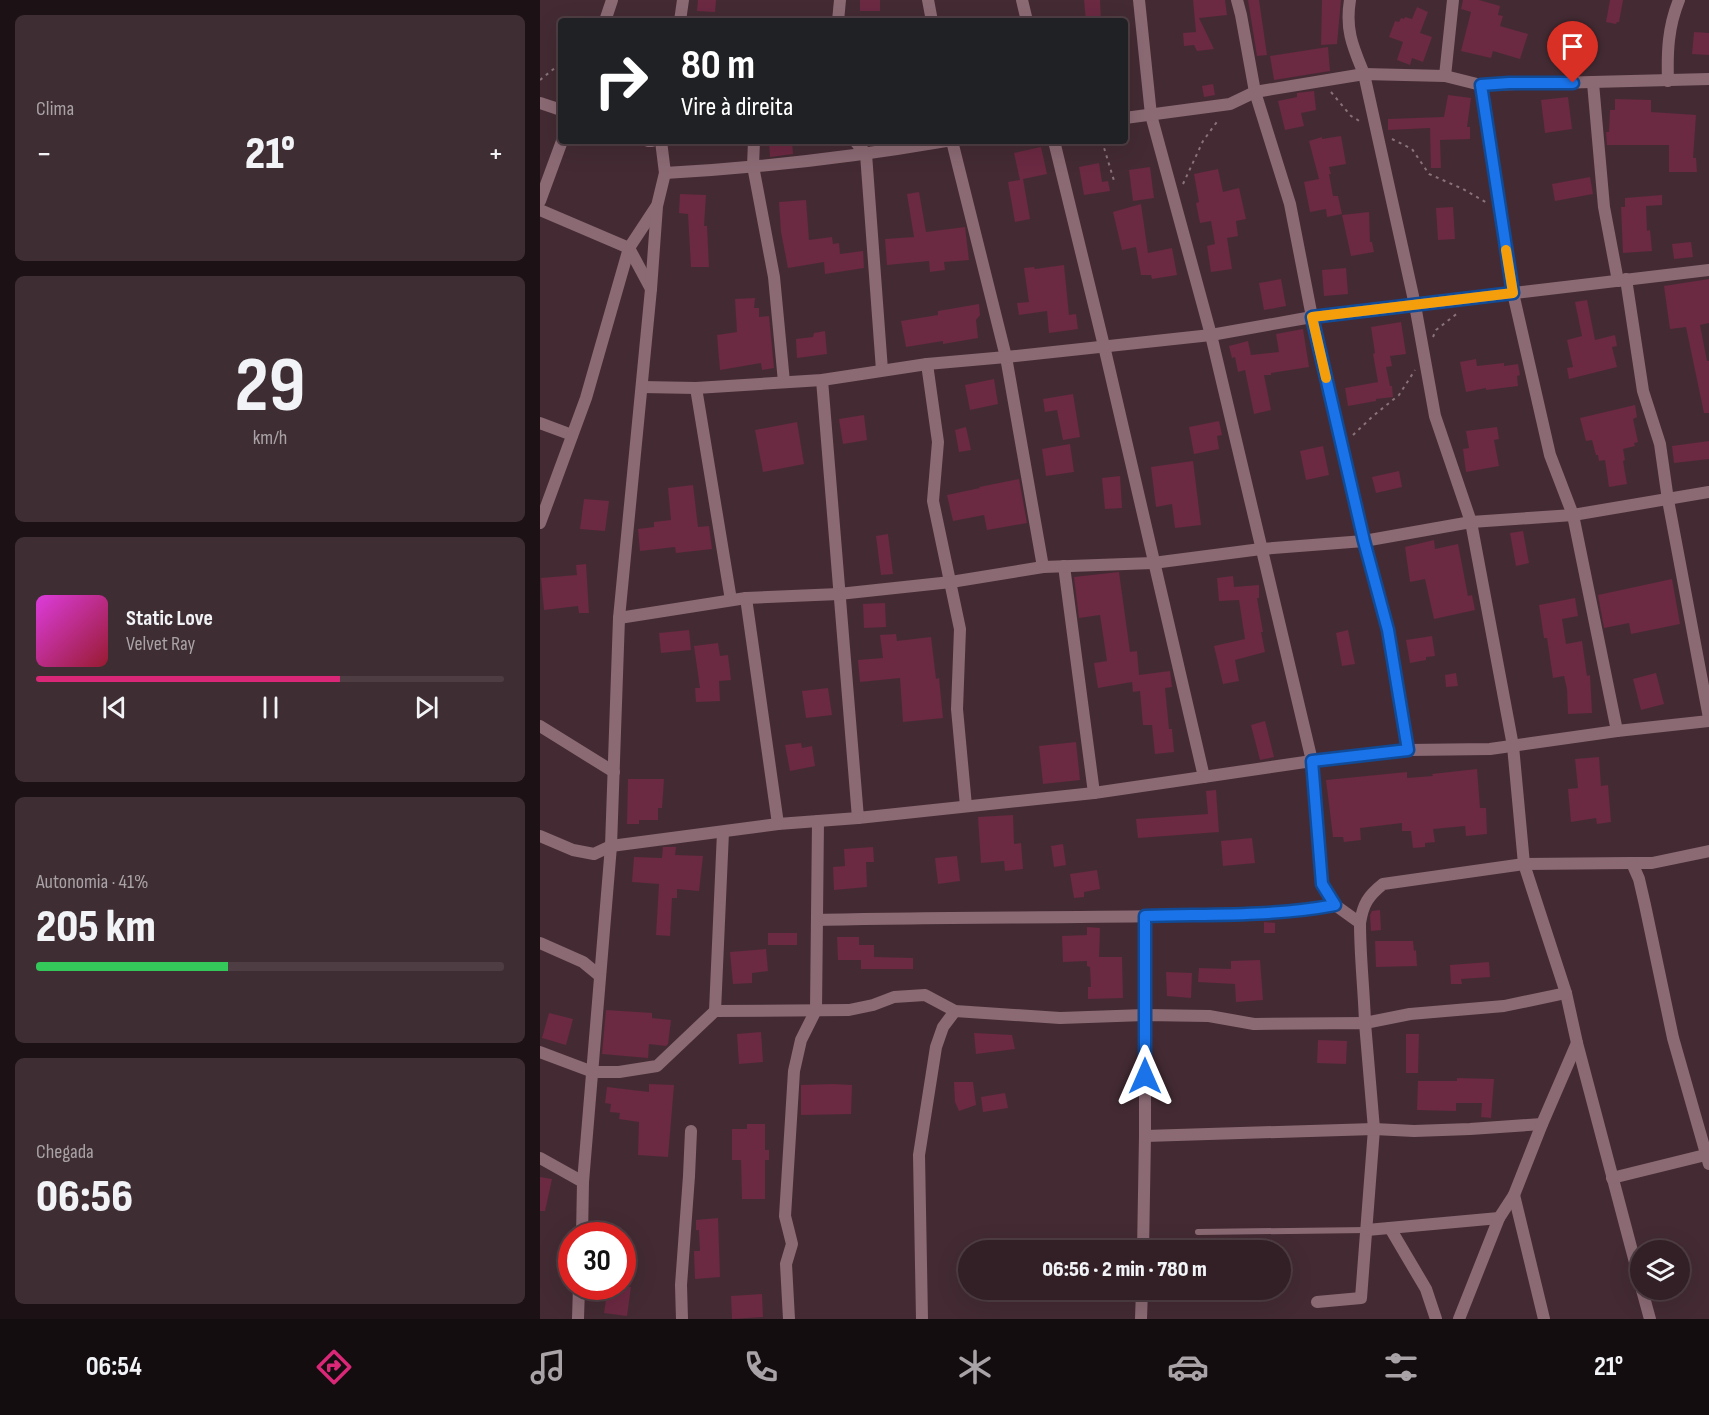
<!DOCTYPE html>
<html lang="pt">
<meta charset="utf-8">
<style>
:root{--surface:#332026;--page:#3e2d32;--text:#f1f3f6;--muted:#a9a3a7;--line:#4e3e43;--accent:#db2777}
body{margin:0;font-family:"Sofia Sans Condensed",sans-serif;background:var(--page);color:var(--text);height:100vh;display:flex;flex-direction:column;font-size:22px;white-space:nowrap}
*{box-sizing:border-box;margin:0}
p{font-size:20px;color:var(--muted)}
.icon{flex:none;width:33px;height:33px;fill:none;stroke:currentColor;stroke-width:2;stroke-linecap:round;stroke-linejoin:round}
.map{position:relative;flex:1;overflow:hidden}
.details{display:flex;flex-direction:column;gap:15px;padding:15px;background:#1c1215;width:540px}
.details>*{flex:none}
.guide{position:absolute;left:18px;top:18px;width:570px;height:126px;border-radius:6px;box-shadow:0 6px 24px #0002,0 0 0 2px var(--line);background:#202124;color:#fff;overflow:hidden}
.buttons{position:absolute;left:1090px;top:1240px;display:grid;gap:12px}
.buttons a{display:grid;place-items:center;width:60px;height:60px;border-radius:50%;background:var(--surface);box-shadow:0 6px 24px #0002,0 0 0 2px var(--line);font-size:30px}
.speed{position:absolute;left:18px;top:1222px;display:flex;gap:12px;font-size:30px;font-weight:700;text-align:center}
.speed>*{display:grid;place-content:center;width:78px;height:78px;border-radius:50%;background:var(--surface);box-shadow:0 6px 24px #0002,0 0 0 2px var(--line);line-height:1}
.speed .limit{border:9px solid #d22;background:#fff;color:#111}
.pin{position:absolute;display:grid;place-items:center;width:51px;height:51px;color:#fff;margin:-62px -26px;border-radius:50% 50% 50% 0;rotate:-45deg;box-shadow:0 0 6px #0007}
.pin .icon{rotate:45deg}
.me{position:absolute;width:66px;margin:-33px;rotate:0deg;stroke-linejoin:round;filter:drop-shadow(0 0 4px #0008)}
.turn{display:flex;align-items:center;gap:21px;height:126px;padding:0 24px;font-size:27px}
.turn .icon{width:78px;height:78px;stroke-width:2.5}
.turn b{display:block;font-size:42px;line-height:51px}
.big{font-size:45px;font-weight:800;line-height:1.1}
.details .widget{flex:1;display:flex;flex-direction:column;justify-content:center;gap:9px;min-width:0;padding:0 21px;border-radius:9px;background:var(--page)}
.details .dial{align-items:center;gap:0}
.dial b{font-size:78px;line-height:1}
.song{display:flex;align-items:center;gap:18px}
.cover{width:72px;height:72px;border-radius:9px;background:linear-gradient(135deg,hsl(300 70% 55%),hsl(350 70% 35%))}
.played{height:6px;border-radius:3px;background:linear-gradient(90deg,var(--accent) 65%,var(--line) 65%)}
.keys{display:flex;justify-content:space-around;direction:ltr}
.heat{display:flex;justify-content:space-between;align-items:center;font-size:33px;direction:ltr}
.charge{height:9px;border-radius:4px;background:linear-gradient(90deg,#34c759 41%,var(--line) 0)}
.trip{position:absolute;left:418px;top:1240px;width:333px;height:60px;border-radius:30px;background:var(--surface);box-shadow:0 6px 24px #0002,0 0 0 2px var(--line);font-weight:800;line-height:60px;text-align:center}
.tab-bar{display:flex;height:96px;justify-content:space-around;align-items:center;background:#140d0f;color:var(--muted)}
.tab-bar .icon{width:42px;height:42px}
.tab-bar .current{color:var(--accent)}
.tab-bar b{font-size:27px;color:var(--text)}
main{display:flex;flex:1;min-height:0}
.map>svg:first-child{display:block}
.building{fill:#6b2942}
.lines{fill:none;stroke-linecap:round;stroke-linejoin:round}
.path{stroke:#897379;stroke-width:2;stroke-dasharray:3 4.5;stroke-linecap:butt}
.lane{stroke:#8b6a74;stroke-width:6}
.street{stroke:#8b6a74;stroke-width:12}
.route-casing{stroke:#114b97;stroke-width:15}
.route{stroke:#1a73e8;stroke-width:10}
.slow{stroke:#f59e0b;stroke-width:10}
</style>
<main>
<section class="details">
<div class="widget"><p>Clima</p>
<div class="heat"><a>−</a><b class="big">21°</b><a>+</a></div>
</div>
<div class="widget dial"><b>29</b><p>km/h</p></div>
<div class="widget">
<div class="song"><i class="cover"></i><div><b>Static Love</b><p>Velvet Ray</p></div></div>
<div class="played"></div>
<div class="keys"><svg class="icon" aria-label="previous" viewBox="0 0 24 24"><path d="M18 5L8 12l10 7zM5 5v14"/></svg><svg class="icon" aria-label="pause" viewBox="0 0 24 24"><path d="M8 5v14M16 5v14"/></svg><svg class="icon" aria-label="next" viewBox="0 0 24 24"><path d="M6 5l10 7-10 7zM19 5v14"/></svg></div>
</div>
<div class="widget"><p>Autonomia · 41%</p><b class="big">205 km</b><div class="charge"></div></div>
<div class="widget"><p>Chegada</p><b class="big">06:56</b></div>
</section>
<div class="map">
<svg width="1169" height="1319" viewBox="0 0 1169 1319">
<rect width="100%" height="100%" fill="#442b33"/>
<!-- building -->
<g class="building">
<polygon points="158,0 176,0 175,12 157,11"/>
<rect x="320" y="0" width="20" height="11"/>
<polygon points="544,0 560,0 561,21 546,21"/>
<polygon points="653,0 685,0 687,15 659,18 674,49 657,51 654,45 644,46 643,33 656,32"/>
<polygon points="708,0 719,0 727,55 717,56"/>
<polygon points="782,0 801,0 797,44 781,45"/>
<polygon points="923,0 939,0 960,6 958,15 963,16 960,26 988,34 980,59 953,51 951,58 921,51 931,12 921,9"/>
<polygon points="1070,0 1083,0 1079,22 1077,22 1076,24 1066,22"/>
<polygon points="877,7 888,12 880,33 892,37 883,62 872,58 870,65 857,60 863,42 849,37 855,21 859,22 861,18 864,19 865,17 872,19"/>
<polygon points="1154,32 1169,33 1169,55 1152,54"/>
<polygon points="788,47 790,71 734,80 730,56"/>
<polygon points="673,84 675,95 664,97 662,86"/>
<polygon points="774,91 776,110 761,113 764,126 745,130 738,101 757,97 757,93"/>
<polygon points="908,95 931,98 927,127 930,127 930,139 900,140 901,168 891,168 890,128 848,130 848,119 904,117"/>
<polygon points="1028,97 1032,129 1005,133 1001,100"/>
<polygon points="1075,99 1111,100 1111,112 1156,115 1153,158 1156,158 1157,172 1129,172 1129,145 1067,145 1066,132 1069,132 1070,110 1075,110"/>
<polygon points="801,136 806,164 789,167 791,174 789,174 793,196 798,196 802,214 787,217 786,209 770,212 764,182 779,179 769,141 782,137 782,139"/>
<polygon points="229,141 252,141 253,154 230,157"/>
<polygon points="501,147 507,174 483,179 490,219 475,222 468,182 480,180 474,153"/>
<polygon points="559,163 562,182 568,181 570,191 544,195 539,167"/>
<polygon points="610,167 614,198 593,201 589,170"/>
<polygon points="678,169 683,192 699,188 706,219 696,221 698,236 687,238 692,269 671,272 667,246 675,244 671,221 660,223 656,203 659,202 654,174"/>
<polygon points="1050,177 1053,194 1015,201 1012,184"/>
<polygon points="379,192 386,232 425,227 429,260 404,262 405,270 390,272 389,261 347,265 345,239 374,237 367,194"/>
<polygon points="140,194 166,195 164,226 167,226 169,267 151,267 148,214 139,213"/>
<polygon points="1122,195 1122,205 1106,206 1107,231 1110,230 1112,251 1083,253 1081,207 1085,207 1085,198"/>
<polygon points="266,200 269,240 292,237 293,244 299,243 300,254 323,251 324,268 285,274 284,262 248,268 241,232 239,202"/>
<polygon points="601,204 608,253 632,248 637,275 612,279 611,275 601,275 596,247 582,250 573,212"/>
<polygon points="913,207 915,239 898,240 896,208"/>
<polygon points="829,212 830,242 832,242 834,252 811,256 802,215"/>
<polygon points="1151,242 1153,257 1134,259 1132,244"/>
<polygon points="524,265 529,315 536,314 538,329 509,333 507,311 479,315 477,303 489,302 484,268 494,267 495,269"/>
<polygon points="806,268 808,294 784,296 782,270"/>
<polygon points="741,279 746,306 724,310 719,283"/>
<polygon points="1169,279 1169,323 1160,325 1167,361 1169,361 1169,413 1164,413 1146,327 1130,329 1124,286"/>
<polygon points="215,298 214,308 219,308 219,317 229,316 234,368 222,370 221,363 180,370 177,335 197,332 195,299"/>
<polygon points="1047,300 1055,340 1075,335 1077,346 1072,347 1077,367 1029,379 1027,368 1033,367 1027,340 1042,336 1035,302"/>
<polygon points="439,304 440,315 436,320 438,338 403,344 403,341 366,347 361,321 398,315 398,311"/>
<polygon points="861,322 866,354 850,356 852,366 846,367 850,386 852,386 853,397 836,399 836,401 808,406 805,388 838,382 833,354 835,353 831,327"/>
<polygon points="763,329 769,367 731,373 731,375 724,375 731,410 714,414 705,370 698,372 695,357 692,358 689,346 708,341 711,355 739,352 736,334"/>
<polygon points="285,331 287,354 257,358 256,339 273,337 274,333"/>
<polygon points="936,359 937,366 964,363 964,366 978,364 980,375 977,376 978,386 946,390 946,388 926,392 920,362"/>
<polygon points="454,379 458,404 430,410 425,385"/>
<polygon points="533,394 540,437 523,440 517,410 505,412 503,399"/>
<polygon points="1095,405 1097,417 1093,419 1098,442 1094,443 1095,446 1083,449 1085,460 1083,461 1087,484 1069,487 1065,460 1059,461 1058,455 1056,455 1052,440 1046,441 1040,418"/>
<polygon points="324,415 327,440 303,444 299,419"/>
<polygon points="679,421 682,435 677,436 679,449 654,454 649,427"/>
<polygon points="257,422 264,464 223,472 215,430"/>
<polygon points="426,427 431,450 419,452 415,430"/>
<polygon points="957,427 959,439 954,440 959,466 926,472 923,449 929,448 926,431"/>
<polygon points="1169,441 1169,459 1134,463 1132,446"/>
<polygon points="530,444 534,472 506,476 502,449"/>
<polygon points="783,446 789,475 766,480 760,451"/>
<polygon points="653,461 661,525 635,528 632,504 616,507 611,467"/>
<polygon points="859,471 862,487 836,493 832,477"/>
<polygon points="580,476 582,508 565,509 562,478"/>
<polygon points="479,479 487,523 447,530 444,515 413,521 407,495 440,488 439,487"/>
<polygon points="153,485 158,527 169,526 172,549 136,553 135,547 100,551 98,529 114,527 114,522 131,520 128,488"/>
<polygon points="44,499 69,501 65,531 40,529"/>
<polygon points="983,531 989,563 976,566 970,533"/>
<polygon points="348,534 353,574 341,575 336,536"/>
<polygon points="894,540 895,549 918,544 928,596 932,595 935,610 894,619 885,579 870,582 865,547"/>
<polygon points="46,564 49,613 39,613 38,606 4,610 1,578 37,575 36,565"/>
<polygon points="579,572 590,652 597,651 599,675 630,671 632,687 625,688 629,729 632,729 634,752 615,754 612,725 603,725 600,691 593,692 592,682 558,688 554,663 567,661 560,615 539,618 534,577"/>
<polygon points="693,576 694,587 719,585 719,598 717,598 723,632 721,632 725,652 695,660 699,681 683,684 674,646 705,639 699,600 679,601 677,578"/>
<polygon points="1132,579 1140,624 1091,634 1089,623 1064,628 1058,595"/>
<polygon points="1035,598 1038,616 1022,619 1026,644 1042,641 1047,676 1050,675 1052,713 1028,714 1027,689 1024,676 1013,678 1007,638 1004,638 999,605"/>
<polygon points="345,603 346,627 324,628 323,604"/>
<polygon points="149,630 151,650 121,653 119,633"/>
<polygon points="808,630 815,664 802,666 796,633"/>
<polygon points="356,634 357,641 391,637 396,679 399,678 403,718 363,722 360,678 320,682 318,660 343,658 340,635"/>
<polygon points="892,636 895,656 886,657 886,660 870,663 866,640"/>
<polygon points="178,643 180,656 188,655 191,680 179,681 180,701 156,702 155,688 160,688 154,646"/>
<polygon points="916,673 918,686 906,687 905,675"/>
<polygon points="1116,673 1124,704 1101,710 1093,679"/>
<polygon points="288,688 292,715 266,718 262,691"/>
<polygon points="725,721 734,757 720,760 711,725"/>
<polygon points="536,742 540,780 503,784 499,746"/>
<polygon points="261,743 262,748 272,746 275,766 250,771 245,745"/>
<polygon points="1059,757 1061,786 1068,785 1071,822 1057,824 1056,818 1031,822 1028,789 1038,788 1035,759"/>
<polygon points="937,769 940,808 946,808 947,834 926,836 925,826 893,829 895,842 885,843 885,847 873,848 871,831 862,831 862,823 820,828 821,840 804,842 803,837 793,837 786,780 867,772 867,778 893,776 892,774"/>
<polygon points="88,779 124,779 122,808 118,808 118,820 99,820 99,824 87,824"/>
<polygon points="676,790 679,832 598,838 596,819 668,814 666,791"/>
<polygon points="473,815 474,844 481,843 483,869 465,871 464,861 441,863 438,817"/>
<polygon points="712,838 715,863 683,866 681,841"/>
<polygon points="523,844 526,865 514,867 511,846"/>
<polygon points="123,847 136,847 135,855 163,856 159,891 137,889 137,898 132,898 130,936 116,935 119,884 92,882 94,857 122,858"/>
<polygon points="333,847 334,862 326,862 327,887 294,890 293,867 305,866 304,849"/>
<polygon points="417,856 420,881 398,884 395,858"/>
<polygon points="557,870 560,889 544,892 544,897 534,898 530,874"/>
<polygon points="840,910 841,930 831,931 830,915 832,911"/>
<polygon points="724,922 735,923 735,933 724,933"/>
<polygon points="547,927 560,928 559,957 582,957 583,998 548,999 548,987 551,987 550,967 547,966 547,961 523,962 522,936 547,935"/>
<rect x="228" y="933" width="29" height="12"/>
<polygon points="297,937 319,937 319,945 334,945 334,957 373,958 373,969 321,969 321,960 298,960"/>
<polygon points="835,941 873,941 874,951 876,950 877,966 836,967"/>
<polygon points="226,949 228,971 212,973 212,983 193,984 190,952"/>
<polygon points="720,960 723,1000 696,1002 695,984 658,982 659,968 691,969 691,961"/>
<polygon points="949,962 950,977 921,979 922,984 911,984 910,965"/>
<polygon points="626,972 652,973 651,998 627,996"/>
<polygon points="66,1010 112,1013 112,1018 131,1020 128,1044 126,1046 109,1044 108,1058 62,1054"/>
<polygon points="9,1013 33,1019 26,1045 2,1038"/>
<polygon points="221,1032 223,1062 199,1064 197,1034"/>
<polygon points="434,1033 472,1035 475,1049 436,1054"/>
<polygon points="866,1034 879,1034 878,1073 866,1073"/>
<polygon points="778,1040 807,1041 806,1064 777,1063"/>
<polygon points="917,1078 954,1079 951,1118 941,1117 942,1103 916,1103 916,1111 877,1110 878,1081 917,1081"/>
<polygon points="414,1082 433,1082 436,1105 419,1111 415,1102"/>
<polygon points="109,1084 134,1085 128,1157 98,1155 99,1122 79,1119 80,1113 70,1112 71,1104 65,1103 67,1087 109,1092"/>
<polygon points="293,1084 312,1085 311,1114 261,1115 261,1085"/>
<polygon points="465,1093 468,1108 443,1112 441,1097"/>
<polygon points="207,1124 225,1124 225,1150 229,1150 229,1160 225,1160 225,1199 202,1199 201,1160 192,1160 192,1129 207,1129"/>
<polygon points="0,1177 12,1179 5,1211 0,1211"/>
<polygon points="178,1218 180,1277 155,1279 154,1251 160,1251 159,1230 156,1230 156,1220"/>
<polygon points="79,1287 91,1287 87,1316 64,1313 67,1293 78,1294"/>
<polygon points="222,1294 223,1317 192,1319 191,1296"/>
</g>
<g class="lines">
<!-- path -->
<g class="path">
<polyline points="0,80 21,63"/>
<polyline points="791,92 811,116 821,122"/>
<polyline points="852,139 872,149 889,174 923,189 947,203"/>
<polyline points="562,141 575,184"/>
<polyline points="643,184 663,141 679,119"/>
<polyline points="893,337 896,330 919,312"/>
<polyline points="813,435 833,416 859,395 875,370"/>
</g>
<!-- lane -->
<polyline class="lane" points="658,1232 827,1230"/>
<!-- street -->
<g class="street">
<polyline points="388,0 392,21"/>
<polyline points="482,0 487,21"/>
<polyline points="599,0 611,115 671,335 772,761 782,884 795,905"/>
<polyline points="697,0 701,15 715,92 750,204 772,317 824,541 848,630 868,750"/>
<path d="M 810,0 C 805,30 813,47 824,74 L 875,305 L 895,416 L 931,522 L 973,746 L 984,864 L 1026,993 L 1037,1043 L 1101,1285"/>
<polyline points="65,21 72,0"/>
<polyline points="140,21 143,0"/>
<polyline points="298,21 300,0"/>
<polyline points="905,76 913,0"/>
<path d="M 1128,81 C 1127,52 1128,27 1139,0"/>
<polyline points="1053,83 1064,207 1078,281"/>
<polyline points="941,85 973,293 1010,455 1033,515 1077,731"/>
<polyline points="0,103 21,110"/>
<polyline points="585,118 690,104 715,92 824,74 905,76 941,85 1169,79"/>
<polyline points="108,141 112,141"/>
<polyline points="214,141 213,166 234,277 244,382"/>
<polyline points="315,141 326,154 342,370"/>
<polyline points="412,141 466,357 503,567"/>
<polyline points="514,141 564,346 664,777"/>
<path d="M 125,173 C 219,168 313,157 406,141"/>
<polyline points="0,201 22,141"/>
<polyline points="0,210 89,248 111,289"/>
<polyline points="1086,279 1103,391 1120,444 1128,500 1169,718"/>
<polyline points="387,364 398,442 393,501 420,629 417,709 426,806"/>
<polyline points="282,380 318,818 554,793 772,761 868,750 950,749 1077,731 1169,721"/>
<polyline points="102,387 156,388 282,380 387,364 466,357 671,335 772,317 1169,270"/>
<polyline points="156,388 191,600"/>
<polyline points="0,423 32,435"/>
<polyline points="0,523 46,398 89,248 116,207"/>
<polyline points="524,566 554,793"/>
<polyline points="206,598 238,824"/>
<polyline points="79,618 206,598 299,594 411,582 503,567 613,563 721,549 824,541 931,522 1033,515 1169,492"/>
<polyline points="0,726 74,772"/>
<polyline points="0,836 33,850 54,854 71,846 238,824 318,818"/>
<polyline points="1169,851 1112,863 1092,863 1099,879 1105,905 1133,1038 1169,1164"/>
<path d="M 277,920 C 390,917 504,918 618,916 C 677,914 736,916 795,905 L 820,923 C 823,904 828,896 843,884 L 984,864 L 1092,863"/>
<path d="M 820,923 C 820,957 824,990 825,1023 L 870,1014 L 964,1006 L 1026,993"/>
<polyline points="0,943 43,962 60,976"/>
<polyline points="175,1011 183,832"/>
<polyline points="0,1052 53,1072 79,1072 117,1066 175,1011 309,1010 333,1005 354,997 385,995 415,1011 520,1018 605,1015 669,1016 714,1024 825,1023 834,1129 821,1298 777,1302"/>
<polyline points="605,1136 834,1129 874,1131 930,1129 1002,1124"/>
<polyline points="0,1158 43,1182"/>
<polyline points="1072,1178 1169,1154"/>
<polyline points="974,1195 1004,1319"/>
<polyline points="850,1228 886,1289 896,1319"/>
<polyline points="827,1230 959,1218"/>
<polyline points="42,1236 43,1182 71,846 79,618 111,289 117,206 125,173 121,141"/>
<polyline points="603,1251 605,1136 605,916"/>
<polyline points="1102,1290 1110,1319"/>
<polyline points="38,1319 39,1287"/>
<polyline points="142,1319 141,1285 149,1176 151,1131"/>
<polyline points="249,1319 246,1264 252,1244 245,1216 254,1071 261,1040 276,1010 278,821"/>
<polyline points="382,1319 379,1155 396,1047 403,1027 415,1011"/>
<polyline points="601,1319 602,1290"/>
<polyline points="919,1319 959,1218 974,1195 1002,1124 1037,1043"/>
</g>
</g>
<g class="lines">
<defs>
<path id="route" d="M 605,1076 L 605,916 C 668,914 732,917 795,905 L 782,884 L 772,761 L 868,750 L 848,630 L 824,541 L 772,317 L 973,293 L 941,85 L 969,83 L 1033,83"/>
</defs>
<!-- route casing -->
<use href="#route" class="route-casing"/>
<!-- route -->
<use href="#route" class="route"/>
<!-- slow -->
<polyline class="slow" points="786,378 772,317 973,293 966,250"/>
</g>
</svg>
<div class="buttons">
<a><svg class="icon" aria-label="layers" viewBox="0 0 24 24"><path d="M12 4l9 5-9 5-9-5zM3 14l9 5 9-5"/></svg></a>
</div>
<div class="speed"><div class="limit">30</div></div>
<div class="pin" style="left:1033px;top:83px;background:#d93025"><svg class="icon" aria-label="arrive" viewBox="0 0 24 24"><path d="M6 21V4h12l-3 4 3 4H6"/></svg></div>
<svg class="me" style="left:605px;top:1076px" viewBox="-20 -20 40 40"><path d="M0-17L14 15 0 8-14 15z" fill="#1a73e8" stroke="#fff" stroke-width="4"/></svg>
<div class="trip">06:56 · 2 min · 780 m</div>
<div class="guide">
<div class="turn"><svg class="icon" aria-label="right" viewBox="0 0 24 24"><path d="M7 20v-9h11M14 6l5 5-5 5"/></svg><div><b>80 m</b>Vire à direita</div></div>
</div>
</div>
</main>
<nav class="tab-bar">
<b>06:54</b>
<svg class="icon current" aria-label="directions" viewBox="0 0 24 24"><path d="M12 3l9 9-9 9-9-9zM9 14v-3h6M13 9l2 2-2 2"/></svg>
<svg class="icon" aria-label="music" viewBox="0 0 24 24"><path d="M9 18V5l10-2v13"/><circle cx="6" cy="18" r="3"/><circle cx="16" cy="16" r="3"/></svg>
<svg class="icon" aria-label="phone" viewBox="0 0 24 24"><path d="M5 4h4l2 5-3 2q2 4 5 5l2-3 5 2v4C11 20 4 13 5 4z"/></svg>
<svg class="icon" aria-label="climate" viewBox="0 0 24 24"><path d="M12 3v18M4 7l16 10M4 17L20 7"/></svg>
<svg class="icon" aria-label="car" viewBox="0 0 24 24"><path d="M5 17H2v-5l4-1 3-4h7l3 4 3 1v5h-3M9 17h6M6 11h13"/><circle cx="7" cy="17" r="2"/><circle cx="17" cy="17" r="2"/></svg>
<svg class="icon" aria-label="filters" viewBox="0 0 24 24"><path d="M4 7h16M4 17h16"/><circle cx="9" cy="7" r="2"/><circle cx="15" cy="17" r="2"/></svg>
<b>21°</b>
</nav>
